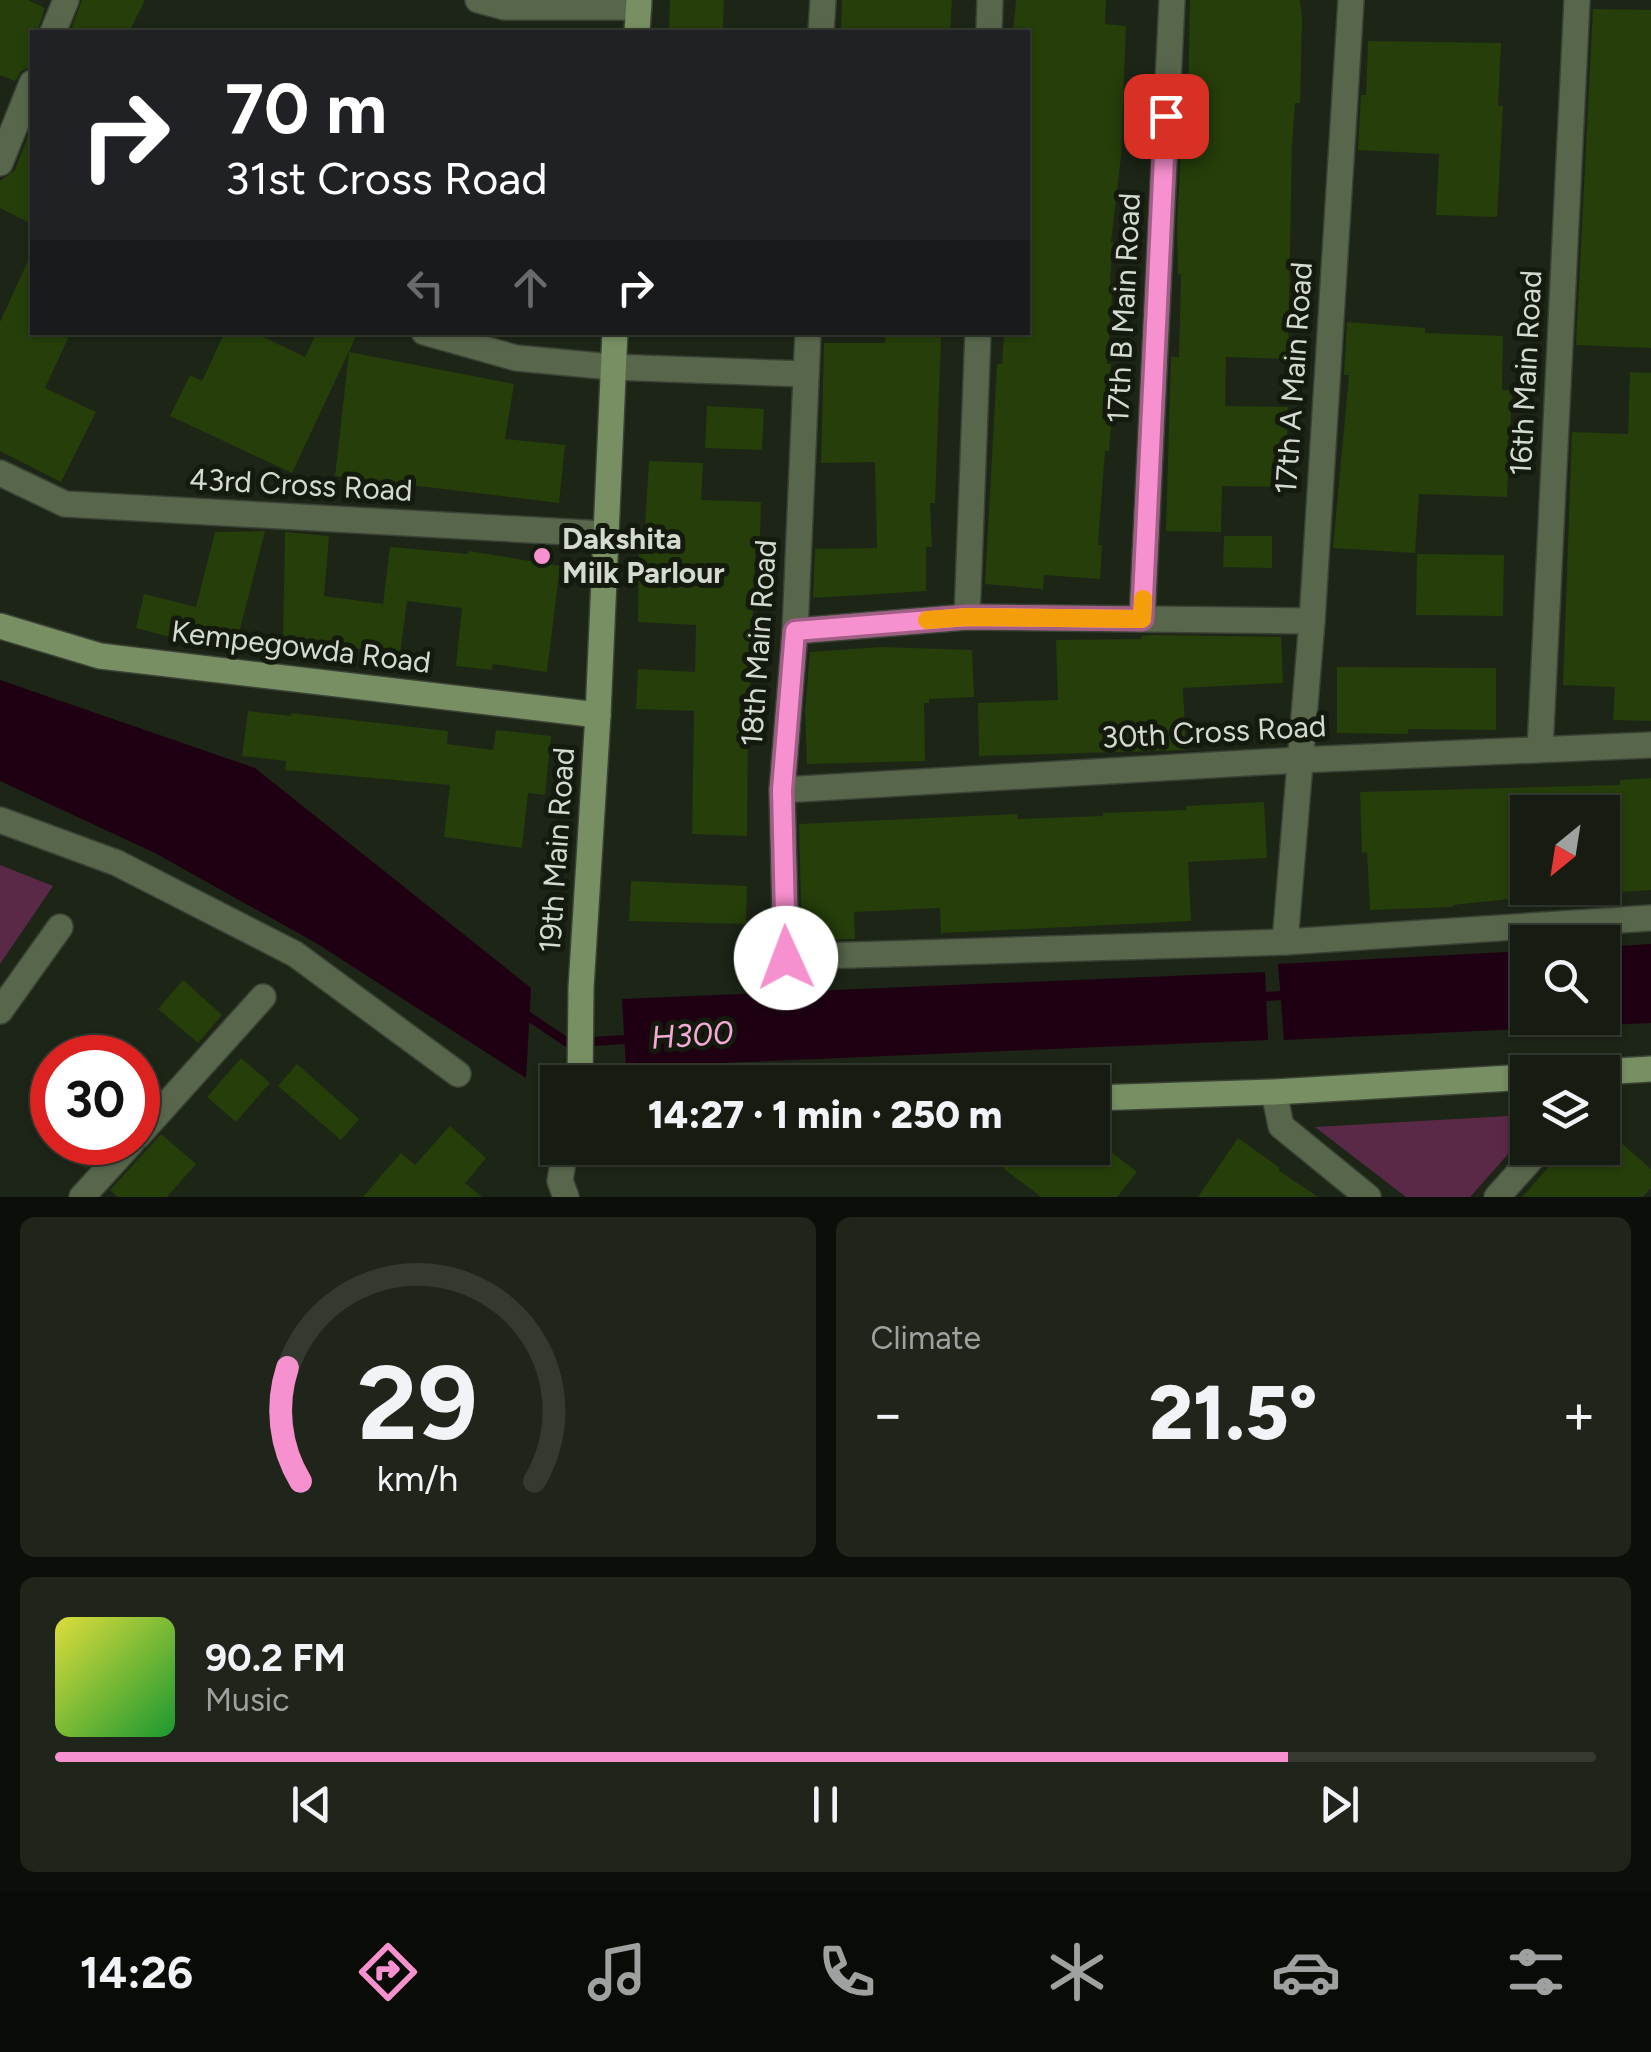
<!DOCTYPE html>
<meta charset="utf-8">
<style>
:root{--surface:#161c11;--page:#1f251a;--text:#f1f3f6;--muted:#9ea19f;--line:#353a31;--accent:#f790ce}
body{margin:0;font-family:Figtree,sans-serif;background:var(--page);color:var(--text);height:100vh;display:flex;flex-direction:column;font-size:38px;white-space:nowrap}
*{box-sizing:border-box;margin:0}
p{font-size:32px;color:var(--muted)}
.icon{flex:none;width:55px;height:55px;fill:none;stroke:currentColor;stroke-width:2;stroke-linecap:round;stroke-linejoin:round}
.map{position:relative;height:1197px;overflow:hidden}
.side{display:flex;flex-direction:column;gap:20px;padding:20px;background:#0c0f09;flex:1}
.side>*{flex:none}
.hud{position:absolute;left:30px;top:30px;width:1000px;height:305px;border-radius:0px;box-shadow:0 2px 8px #0004,0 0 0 2px var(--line);background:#202124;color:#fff;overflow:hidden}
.needle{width:65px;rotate:210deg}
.tools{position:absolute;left:1510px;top:795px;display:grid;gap:20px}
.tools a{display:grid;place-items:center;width:110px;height:110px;border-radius:0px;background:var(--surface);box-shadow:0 2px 8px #0004,0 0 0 2px var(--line);font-size:50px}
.speed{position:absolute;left:30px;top:1035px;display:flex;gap:20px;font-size:50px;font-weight:700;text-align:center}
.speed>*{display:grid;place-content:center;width:130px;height:130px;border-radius:50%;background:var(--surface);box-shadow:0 2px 8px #0004,0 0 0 2px var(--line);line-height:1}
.speed .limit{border:15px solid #d22;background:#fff;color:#111}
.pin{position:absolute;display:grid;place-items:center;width:85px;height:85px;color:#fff;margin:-42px;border-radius:20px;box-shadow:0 5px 15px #0006}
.me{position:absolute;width:110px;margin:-55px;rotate:358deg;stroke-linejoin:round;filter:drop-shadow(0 0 8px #0008)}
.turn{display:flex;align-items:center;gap:35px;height:210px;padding:0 30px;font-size:45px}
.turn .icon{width:130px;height:130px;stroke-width:2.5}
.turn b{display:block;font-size:70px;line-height:85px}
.lanes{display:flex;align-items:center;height:95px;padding:0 30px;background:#0003;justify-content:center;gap:50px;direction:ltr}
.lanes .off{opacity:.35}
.big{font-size:75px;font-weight:800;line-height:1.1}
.side .card{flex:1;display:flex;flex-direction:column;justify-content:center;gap:15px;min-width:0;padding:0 35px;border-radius:15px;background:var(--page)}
.side .dial{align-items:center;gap:0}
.dial svg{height:260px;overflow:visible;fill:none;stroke:var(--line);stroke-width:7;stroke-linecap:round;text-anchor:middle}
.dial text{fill:var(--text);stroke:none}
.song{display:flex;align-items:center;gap:30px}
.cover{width:120px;height:120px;border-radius:15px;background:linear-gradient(135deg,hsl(60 70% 55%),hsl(130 70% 35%))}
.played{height:10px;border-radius:5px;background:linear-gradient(90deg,var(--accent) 80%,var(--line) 80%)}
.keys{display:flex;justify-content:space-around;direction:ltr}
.heat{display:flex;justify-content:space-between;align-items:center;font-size:55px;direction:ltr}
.side .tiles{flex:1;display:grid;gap:20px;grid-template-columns:1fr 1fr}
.card:last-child{grid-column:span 2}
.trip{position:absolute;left:540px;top:1065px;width:570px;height:100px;border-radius:0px;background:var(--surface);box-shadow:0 2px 8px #0004,0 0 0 2px var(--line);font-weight:800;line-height:100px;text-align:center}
.menu{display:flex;height:160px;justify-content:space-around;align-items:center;background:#090b07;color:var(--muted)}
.menu .icon{width:70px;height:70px}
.menu .selected{color:var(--accent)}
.menu b{font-size:45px;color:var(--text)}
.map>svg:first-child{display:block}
.green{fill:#5b2948}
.water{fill:#1f0013}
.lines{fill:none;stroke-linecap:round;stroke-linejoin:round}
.stream{stroke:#1f0013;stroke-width:9}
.building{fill:#253e0a}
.street-casing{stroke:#3a4235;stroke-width:28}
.secondary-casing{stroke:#3a4235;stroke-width:28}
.street{stroke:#58674c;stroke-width:25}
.secondary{stroke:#778f63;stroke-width:25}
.route-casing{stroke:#a15e86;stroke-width:25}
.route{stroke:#f790ce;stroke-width:18}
.slow{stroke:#f59e0b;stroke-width:18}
.poi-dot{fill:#f790ce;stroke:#141b0e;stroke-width:4}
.labels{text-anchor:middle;stroke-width:10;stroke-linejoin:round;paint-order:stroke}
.street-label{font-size:30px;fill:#d4dad0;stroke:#141b0e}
.poi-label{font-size:30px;font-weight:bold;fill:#d4dad0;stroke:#141b0e;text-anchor:start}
.water-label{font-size:32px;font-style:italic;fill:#f5a9d5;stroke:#141b0e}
</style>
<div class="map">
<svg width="1651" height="1197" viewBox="0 0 1651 1197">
<rect width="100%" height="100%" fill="#1d2517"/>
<!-- green -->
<g class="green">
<polygon points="0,865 53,886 0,964"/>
<polygon points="1527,1115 1527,1133 1470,1197 1406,1197 1315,1127"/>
</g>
<!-- water -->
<g class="water">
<polygon points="0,680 255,768 531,988 526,1078 316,943 155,853 0,781"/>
<polygon points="1651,944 1651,1023 1284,1040 1278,964 1527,951 1528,1018 1602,1018 1603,947"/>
<polygon points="1265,972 1268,1040 626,1067 622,999"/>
</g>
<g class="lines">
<!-- stream -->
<g class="stream">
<polyline points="1256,997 1290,995"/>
<polyline points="522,1012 568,1043 632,1039"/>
</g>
</g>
<!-- building -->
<g class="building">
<polygon points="0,0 28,0 45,8 37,32 32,32 32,67 21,71 15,81 0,75"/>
<polygon points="82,0 145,0 129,32 70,32"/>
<polygon points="670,0 724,0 723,30 669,28"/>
<polygon points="842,0 952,0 950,32 841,28"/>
<polygon points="1016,0 1106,0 1105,24 1126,26 1121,156 1111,242 1113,242 1110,283 1113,283 1107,364 1111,364 1108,411 1112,411 1109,451 1105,451 1098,545 1102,545 1100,579 1044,575 1043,589 985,584 997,364 1002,364 1004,332 1028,332 1028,32 1013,32"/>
<polygon points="1190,0 1300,0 1302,19 1300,103 1295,103 1292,144 1288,359 1226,357 1225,406 1288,407 1287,447 1281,447 1280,487 1222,486 1221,532 1166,531 1171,357 1179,357 1181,274 1178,274 1177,228 1183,106 1188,106"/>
<polygon points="1593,9 1651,10 1651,348 1576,345"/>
<polygon points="1368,41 1501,43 1498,106 1503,106 1497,217 1436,215 1439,154 1358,150 1361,95 1366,95"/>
<polygon points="32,126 32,224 0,208 0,181 15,170"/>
<polygon points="32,252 32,332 71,332 45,388 96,412 61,482 0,451 0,322"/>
<polygon points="1347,322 1425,328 1425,333 1503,336 1502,390 1512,390 1507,497 1419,494 1415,553 1333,548 1349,375 1344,375"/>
<polygon points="225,332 253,332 305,357 317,332 358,332 292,473 170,416 190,375 202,381"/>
<polygon points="886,333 941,336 935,503 930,503 932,547 926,547 926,591 813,598 815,549 877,548 875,462 821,463 824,343 885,343"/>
<polygon points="349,352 514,384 505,439 565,445 559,503 335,476"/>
<polygon points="1630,372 1651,373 1651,721 1613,720 1615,687 1563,685 1572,432 1628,434"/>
<polygon points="707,406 764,409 762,450 705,448"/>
<polygon points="649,461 703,463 701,500 761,502 760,538 756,538 748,730 747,836 692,834 694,711 636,709 638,669 695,672 696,625 638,622 639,540 644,541"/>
<polygon points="265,531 236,645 179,630 177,639 136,628 144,594 196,607 215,532"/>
<polygon points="285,532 329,536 324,596 383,604 390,547 468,554 469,551 560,566 547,672 493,664 492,670 456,666 462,608 407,601 400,655 354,648 354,645 283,643"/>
<polygon points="1224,536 1272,536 1272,568 1223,567"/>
<polygon points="1417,554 1504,555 1503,616 1416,615"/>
<polygon points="1155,635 1281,637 1283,683 1183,688 1186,750 979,756 978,703 1058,700 1056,640 1141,639 1141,636"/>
<polygon points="881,647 972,650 974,697 929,699 929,703 924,703 925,761 807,764 805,711 810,652"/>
<polygon points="1337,667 1496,668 1496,730 1408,729 1408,734 1337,733"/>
<polygon points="248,711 291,716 291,713 448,731 447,744 493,750 496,730 551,736 545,795 528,793 522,848 444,837 450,785 285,770 286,761 242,756"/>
<polygon points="1651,778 1651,890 1620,892 1618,834 1602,835 1602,812 1528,812 1528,897 1453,905 1453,907 1370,910 1367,852 1362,853 1360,792 1620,785 1620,780"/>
<polygon points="1264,802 1267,858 1188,862 1191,921 941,933 940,908 854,912 855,939 802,940 799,824 1017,814 1018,819 1103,816 1103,813 1186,810 1186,806"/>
<polygon points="631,881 747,886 746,924 629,921"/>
<polygon points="183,980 222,1015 198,1043 158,1009"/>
<polygon points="241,1058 270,1083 236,1122 207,1097"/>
<polygon points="297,1064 359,1119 341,1140 278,1086"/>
<polygon points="450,1126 486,1158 465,1183 482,1197 363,1197 401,1153 415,1165"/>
<polygon points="1602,1126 1651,1169 1651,1188 1643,1197 1522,1197 1553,1162 1556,1165 1572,1148 1602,1148"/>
<polygon points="161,1134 196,1164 167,1197 118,1197 110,1190"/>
<polygon points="1238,1138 1280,1168 1278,1170 1318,1197 1198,1197"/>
<polygon points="1096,1140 1137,1172 1117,1197 1041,1197 977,1148 1092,1148"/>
<polygon points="55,1142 110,1142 86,1169"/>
</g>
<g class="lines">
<defs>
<g id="street">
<polyline points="478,0 504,7 639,7"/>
<polyline points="53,32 66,0"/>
<polyline points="821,32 823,0"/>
<polyline points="989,32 990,0"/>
<polyline points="0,163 32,83"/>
<polyline points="424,332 516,358 612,367 806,374"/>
<polyline points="808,332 795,631 782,790 786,957 1285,942 1651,918"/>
<polyline points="0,473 65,504 605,534"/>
<polyline points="967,617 978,332"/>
<polyline points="1142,619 1172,0"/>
<polyline points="795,631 967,617 1312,621"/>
<polyline points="1540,749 1577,0"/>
<polyline points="782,790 1299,760 1651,745"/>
<polyline points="0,820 117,863 295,954 458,1074"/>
<polyline points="1285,942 1312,621 1351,0"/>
<polyline points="0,1011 60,927"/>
<polyline points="1274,1092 1281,1126 1368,1197"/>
<polyline points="138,1136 263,997"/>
<polyline points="565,1148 560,1181 566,1197"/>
<polyline points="82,1197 132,1142"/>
<polyline points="1497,1197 1541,1148"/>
</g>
<g id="secondary">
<polyline points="637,32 639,0"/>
<polyline points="0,626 100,656 598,715"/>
<polyline points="1599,1072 1651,1069"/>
<polyline points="580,1082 581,988 598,715 615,332"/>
<polyline points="1092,1098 1274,1092 1528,1077"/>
</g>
</defs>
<!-- street casing -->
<use href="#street" class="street-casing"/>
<!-- secondary casing -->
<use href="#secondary" class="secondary-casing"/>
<!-- street -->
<use href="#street" class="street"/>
<!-- secondary -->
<use href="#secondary" class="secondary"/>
</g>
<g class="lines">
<defs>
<polyline id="route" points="786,958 782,790 795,631 967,617 1142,619 1166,116"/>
</defs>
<!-- route casing -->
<use href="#route" class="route-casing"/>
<!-- route -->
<use href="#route" class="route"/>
<!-- slow -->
<polyline class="slow" points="927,620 967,617 1142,619 1143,599"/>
</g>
<!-- markers -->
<circle class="poi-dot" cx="542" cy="556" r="10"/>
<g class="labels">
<!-- street labels -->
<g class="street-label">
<text transform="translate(1124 308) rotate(-87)" y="10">17th B Main Road</text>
<text transform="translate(1526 373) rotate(-87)" y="10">16th Main Road</text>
<text transform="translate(1294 378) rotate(-86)" y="10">17th A Main Road</text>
<text transform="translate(301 485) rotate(3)" y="10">43rd Cross Road</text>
<text transform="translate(759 643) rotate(-86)" y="10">18th Main Road</text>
<text transform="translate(301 647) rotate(7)" y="10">Kempegowda Road</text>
<text transform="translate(1214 732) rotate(-3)" y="10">30th Cross Road</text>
<text transform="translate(557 850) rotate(-86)" y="10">19th Main Road</text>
</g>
<!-- poi labels -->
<g class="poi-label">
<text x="562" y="549">Dakshita<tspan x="562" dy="34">Milk Parlour</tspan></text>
</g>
<!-- water labels -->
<g class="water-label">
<text transform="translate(692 1035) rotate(-4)" y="11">H300</text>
</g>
</g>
</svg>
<div class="tools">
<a><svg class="needle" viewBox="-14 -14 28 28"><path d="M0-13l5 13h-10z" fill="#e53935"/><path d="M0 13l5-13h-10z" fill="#9ea19f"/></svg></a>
<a><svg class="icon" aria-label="search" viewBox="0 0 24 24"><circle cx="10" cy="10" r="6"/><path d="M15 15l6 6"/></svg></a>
<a><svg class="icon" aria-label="layers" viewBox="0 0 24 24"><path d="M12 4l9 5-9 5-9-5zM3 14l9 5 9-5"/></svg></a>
</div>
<div class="speed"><div class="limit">30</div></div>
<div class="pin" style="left:1166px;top:116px;background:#d93025"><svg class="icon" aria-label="arrive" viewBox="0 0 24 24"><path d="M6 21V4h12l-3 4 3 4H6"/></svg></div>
<svg class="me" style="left:786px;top:958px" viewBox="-20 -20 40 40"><circle r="19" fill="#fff"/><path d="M0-13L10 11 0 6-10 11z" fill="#f790ce"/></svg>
<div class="trip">14:27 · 1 min · 250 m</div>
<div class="hud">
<div class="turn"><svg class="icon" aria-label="right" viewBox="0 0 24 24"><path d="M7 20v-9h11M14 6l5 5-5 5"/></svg><div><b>70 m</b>31st Cross Road</div></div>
<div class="lanes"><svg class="icon off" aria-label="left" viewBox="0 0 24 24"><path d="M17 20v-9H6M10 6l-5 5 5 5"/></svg><svg class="icon off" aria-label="ahead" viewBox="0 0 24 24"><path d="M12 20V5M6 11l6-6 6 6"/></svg><svg class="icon" aria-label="right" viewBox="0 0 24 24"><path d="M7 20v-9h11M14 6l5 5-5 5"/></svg></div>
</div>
</div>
<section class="side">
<div class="tiles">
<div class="card dial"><svg viewBox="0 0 100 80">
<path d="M14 69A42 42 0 1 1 86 69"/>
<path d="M14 69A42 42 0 0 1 10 34" stroke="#f790ce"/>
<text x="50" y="56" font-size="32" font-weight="700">29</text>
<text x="50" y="72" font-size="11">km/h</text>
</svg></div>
<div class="card"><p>Climate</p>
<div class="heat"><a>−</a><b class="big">21.5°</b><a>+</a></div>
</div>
<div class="card">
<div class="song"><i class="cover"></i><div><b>90.2 FM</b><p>Music</p></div></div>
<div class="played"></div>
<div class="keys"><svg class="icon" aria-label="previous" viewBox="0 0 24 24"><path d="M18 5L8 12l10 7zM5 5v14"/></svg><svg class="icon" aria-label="pause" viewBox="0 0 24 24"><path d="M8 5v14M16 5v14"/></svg><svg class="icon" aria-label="next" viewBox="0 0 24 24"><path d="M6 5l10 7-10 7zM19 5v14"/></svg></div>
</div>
</div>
</section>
<nav class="menu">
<b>14:26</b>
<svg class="icon selected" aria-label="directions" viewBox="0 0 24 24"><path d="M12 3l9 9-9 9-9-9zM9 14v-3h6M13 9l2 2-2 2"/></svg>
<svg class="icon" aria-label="music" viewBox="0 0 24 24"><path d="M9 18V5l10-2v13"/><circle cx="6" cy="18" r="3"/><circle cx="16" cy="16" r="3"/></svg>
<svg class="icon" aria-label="phone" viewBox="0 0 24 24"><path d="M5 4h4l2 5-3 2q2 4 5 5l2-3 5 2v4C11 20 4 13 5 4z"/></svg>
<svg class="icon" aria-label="climate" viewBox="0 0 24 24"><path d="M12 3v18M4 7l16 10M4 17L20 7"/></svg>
<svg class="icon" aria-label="car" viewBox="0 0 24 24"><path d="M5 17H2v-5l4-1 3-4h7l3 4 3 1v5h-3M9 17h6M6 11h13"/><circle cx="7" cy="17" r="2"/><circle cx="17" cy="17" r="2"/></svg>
<svg class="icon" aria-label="filters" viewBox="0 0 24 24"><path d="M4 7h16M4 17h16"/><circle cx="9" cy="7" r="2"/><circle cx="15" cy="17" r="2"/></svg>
</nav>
